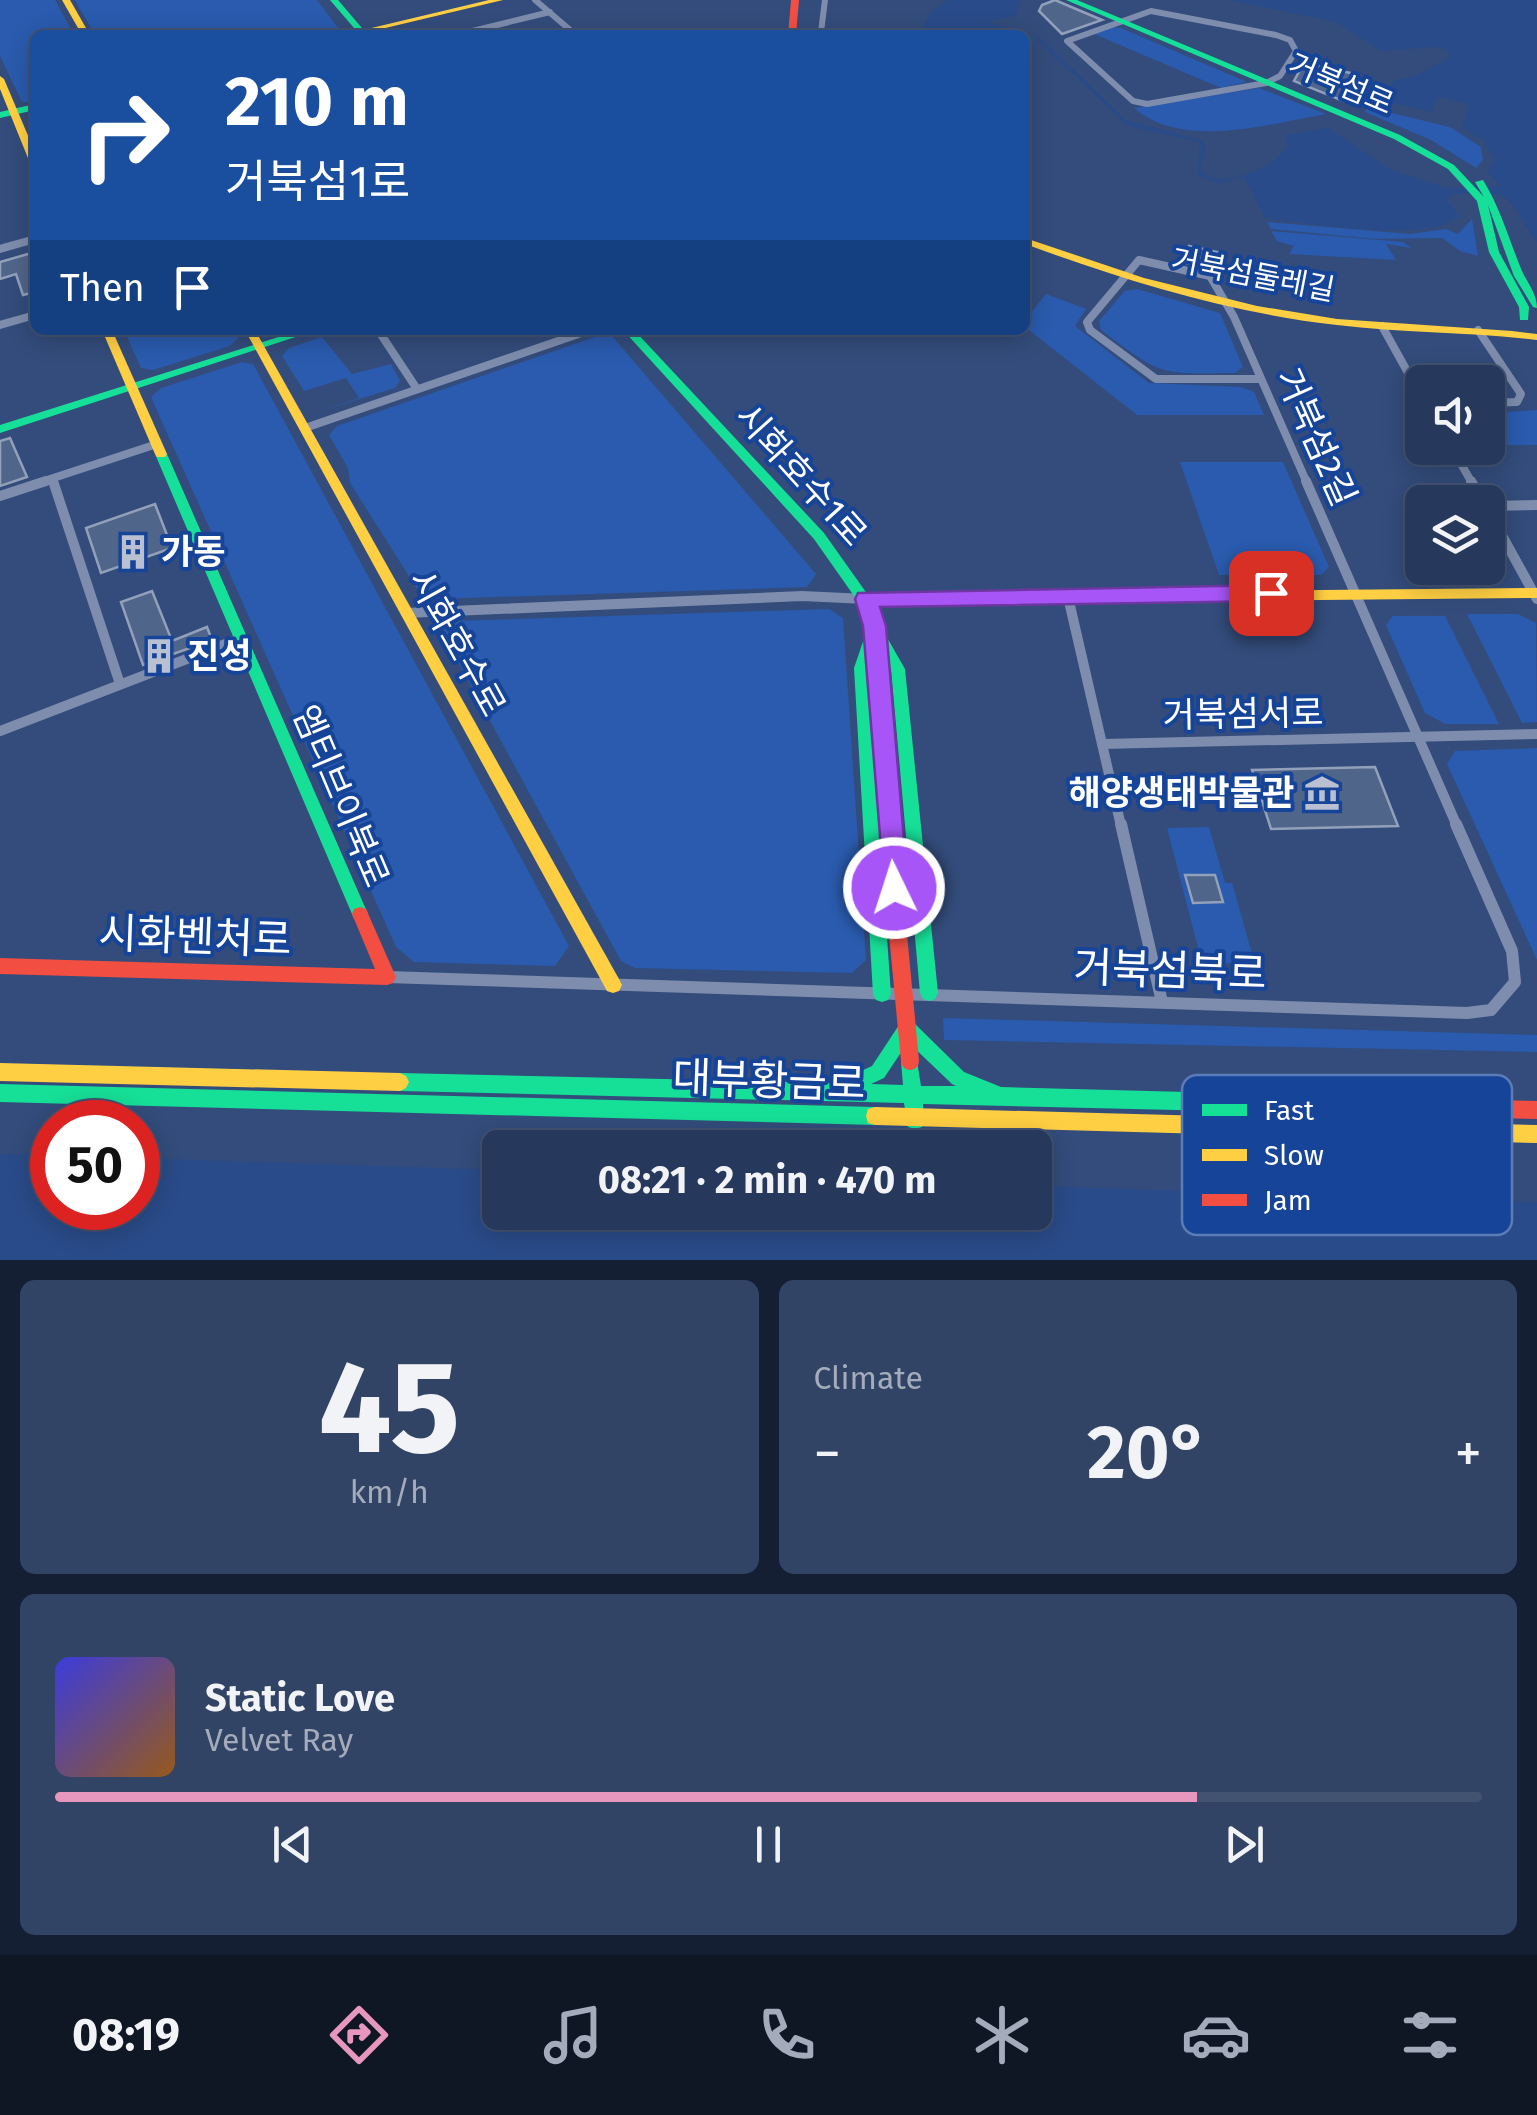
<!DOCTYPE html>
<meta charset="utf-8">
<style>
:root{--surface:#26395c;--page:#324465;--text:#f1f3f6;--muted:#a4acbb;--line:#425372;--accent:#e797bd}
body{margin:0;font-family:"Fira Sans","Noto Sans KR",sans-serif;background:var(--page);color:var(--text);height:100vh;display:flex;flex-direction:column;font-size:38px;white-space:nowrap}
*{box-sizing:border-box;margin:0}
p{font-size:32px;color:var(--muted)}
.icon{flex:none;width:55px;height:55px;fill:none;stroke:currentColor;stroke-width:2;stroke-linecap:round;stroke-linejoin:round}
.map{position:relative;height:1260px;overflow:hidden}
.sheet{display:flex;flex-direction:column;gap:20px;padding:20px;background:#151f33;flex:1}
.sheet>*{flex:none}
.top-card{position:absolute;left:30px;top:30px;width:1000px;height:305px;border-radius:15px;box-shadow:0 5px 25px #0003,0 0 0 2px var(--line);background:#1a4fa0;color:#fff;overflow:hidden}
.controls{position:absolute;left:1405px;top:365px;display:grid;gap:20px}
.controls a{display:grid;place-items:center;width:100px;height:100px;border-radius:15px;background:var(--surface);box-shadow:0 5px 25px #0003,0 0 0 2px var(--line);font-size:50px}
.speed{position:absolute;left:30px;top:1100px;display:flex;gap:20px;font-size:50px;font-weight:700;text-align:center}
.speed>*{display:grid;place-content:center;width:130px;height:130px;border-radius:50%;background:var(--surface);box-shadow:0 5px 25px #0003,0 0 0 2px var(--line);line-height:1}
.speed .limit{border:15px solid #d22;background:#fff;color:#111}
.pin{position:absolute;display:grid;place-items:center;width:85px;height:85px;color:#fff;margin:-42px;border-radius:20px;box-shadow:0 5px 15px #0006}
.me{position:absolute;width:110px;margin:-55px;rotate:356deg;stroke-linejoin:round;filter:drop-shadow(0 0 8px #0008)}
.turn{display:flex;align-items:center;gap:35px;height:210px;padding:0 30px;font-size:45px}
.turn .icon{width:130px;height:130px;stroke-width:2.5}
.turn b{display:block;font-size:70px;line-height:85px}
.then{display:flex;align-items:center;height:95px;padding:0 30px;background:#0003;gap:20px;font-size:38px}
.big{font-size:75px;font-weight:700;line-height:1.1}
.sheet .card{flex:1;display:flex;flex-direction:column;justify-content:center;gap:15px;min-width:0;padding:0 35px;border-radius:15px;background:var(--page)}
.sheet .dial{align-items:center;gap:0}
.dial b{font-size:130px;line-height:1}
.song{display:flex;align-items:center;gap:30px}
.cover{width:120px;height:120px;border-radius:15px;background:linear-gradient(135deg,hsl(240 70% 55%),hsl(30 70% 35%))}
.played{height:10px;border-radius:5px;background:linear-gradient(90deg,var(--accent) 80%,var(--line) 80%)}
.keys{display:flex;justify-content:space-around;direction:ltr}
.heat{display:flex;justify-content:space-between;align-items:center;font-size:55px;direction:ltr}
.sheet .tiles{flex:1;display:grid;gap:20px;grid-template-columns:1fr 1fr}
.card:last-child{grid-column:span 2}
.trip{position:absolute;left:482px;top:1130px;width:570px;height:100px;border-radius:15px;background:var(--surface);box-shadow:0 5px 25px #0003,0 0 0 2px var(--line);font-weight:700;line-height:100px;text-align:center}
.tab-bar{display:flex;height:160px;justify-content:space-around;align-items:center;background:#0f1725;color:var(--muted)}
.tab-bar .icon{width:70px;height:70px}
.tab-bar .active{color:var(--accent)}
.tab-bar b{font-size:45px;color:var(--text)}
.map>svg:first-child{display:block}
.green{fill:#2a5bae}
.water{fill:#2a4b89}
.building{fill:#50658a;stroke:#92a0ba;stroke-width:2.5}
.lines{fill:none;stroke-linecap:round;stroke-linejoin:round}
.street-far3{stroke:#7e8dad;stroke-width:6}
.street-far2{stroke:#7e8dad;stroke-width:8}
.street-far1{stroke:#7e8dad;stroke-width:10}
.street{stroke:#7e8dad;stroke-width:12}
.fast{fill:#16e098;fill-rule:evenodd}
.slow{fill:#ffcf43;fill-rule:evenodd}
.jam{fill:#f24e42;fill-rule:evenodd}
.jam-bridge{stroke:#f24e42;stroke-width:18}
.route{fill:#a855f7;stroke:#6d37a1;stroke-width:2.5}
.labels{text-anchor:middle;stroke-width:8;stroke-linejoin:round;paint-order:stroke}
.far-street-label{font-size:30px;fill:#fff;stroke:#164498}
.street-label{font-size:35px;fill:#fff;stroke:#164498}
.poi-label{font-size:35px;font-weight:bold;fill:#fff;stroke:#164498;text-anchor:start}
.near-street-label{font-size:42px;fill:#fff;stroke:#164498}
.key{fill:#164498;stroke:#5c7cb7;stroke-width:2.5}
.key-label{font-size:28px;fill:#fff}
</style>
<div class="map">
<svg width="1537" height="1260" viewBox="0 0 1537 1260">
<rect width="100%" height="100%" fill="#334c7b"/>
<!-- green -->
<g class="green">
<polygon points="0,0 55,0 74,35 35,35 35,102 22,102 0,56"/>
<polygon points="75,0 317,0 339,29 326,35 95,35"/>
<polygon points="1111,27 1121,28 1247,82 1221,88 1094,34"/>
<path d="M 1259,88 L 1326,114 C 1269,124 1182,150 1134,108 Z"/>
<polygon points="1367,107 1450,127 1481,147 1483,160 1476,168 1431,140 1365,112"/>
<polygon points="1472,219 1478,256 1460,251 1442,238 1376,239 1271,229 1267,222 1410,234 1446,229 1458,234"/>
<polygon points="1271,231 1403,242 1411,248 1386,244 1396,260 1289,254 1294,246 1277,241"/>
<path d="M 1137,289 L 1220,313 L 1243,367 L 1235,373 C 1158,374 1162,376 1101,330 L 1099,321 L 1125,291 Z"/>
<polygon points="1046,294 1086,309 1075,326 1149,383 1241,387 1254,392 1264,415 1137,415 1025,327 1025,320"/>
<polygon points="124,330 234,330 238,338 230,346 153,370 141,368"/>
<polygon points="598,336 612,336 816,574 807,587 436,599 419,592 350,483 348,468 329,435 337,426"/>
<polygon points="322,337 352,374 391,364 400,381 395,388 317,412 359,398 346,378 304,391 282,356 289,348"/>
<polygon points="242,362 253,364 569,946 555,966 414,962 396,947 151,397 161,388"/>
<polygon points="1537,410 1537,445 1507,445 1488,413"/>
<polygon points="1180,462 1283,462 1329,567 1321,575 1219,575"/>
<polygon points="829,609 843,618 866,960 852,973 635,968 621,961 442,633 452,621"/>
<polygon points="1467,614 1518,614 1536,623 1537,722 1522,723"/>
<polygon points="1393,616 1445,616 1499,724 1445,724 1425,713 1386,625"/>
<polygon points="1537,748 1537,960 1447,764 1455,751"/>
<polygon points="1209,827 1225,883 1232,883 1255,964 1202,963 1167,828"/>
<polygon points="943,1018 1537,1035 1537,1052 944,1040"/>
</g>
<!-- water -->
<g class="water">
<polygon points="948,0 1021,0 1015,16 987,22 1012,29 919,35 931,12"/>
<path d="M 1227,0 L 1537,0 L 1537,243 C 1502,191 1520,193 1453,194 L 1447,200 L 1459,216 C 1433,244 1304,223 1265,218 L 1244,177 L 1219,183 L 1197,175 L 1200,142 L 1128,126 L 1035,38 L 1037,35 L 1126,120 L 1206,142 L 1200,170 C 1218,193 1275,168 1288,145 L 1285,135 L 1328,128 L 1391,170 L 1448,188 L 1501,186 L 1487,172 L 1494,159 L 1483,140 L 1462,128 L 1469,104 L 1438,97 L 1433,112 L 1386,102 L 1394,80 L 1416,76 L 1449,58 L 1448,50 L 1435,47 L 1381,51 L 1336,22 Z"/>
<polygon points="0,1154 52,1155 52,1208 138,1208 138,1158 500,1170 500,1212 1035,1212 1035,1186 1537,1202 1537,1260 0,1260"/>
</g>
<!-- building -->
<g class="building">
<polygon points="1055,0 1102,20 1062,34 1039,11 1042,5"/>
<polygon points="1304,63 1355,74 1343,101 1294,81"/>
<polygon points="1189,246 1221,253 1214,269 1182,262"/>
<polygon points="35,252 35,292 23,295 16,274 0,279 0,262"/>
<polygon points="10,438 27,477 0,486 0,441"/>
<polygon points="155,504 172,548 101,573 86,528"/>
<polygon points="152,591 172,641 207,627 212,640 143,665 121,602"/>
<polygon points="1375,767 1398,826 1271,829 1252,770"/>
<polygon points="1185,875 1215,875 1223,902 1193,903"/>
</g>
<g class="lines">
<!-- street-far3 -->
<g class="street-far3">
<polyline points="535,0 576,35"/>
<polygon points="1151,11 1276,35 1290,40 1296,51 1280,76 1266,83 1147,104 1133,101 1067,41"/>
<polyline points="792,34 821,32 825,0"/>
<polyline points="456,35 550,12"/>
</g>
<!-- street-far2 -->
<g class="street-far2">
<polyline points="0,249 35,239"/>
<polyline points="0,325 35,315"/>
<polyline points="1382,326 1422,398"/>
<polyline points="378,330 417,389"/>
<polyline points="1478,330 1521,394 1517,402 1488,403"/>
<polyline points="1260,379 1156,379 1090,330 1087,322 1139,260 1210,276 1234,317 1307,483"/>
<polyline points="305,428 590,330"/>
<polyline points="1452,448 1472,483"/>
<polyline points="52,479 53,483"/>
<polyline points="38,483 157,444"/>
</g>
<!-- street-far1 -->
<g class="street-far1">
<polyline points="53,481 120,684"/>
<polyline points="1306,481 1457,826"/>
<polyline points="1471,481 1483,502"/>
<polyline points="0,496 46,481"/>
<polyline points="1488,506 1537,505"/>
<polyline points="1488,510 1537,599"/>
<polyline points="1068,597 1121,826"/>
<polyline points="406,613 802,596 866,599"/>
<polyline points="0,731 241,638"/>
<polyline points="1102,744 1537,734"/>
</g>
<!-- street -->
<g class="street">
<polyline points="1121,824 1162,1002"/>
<polyline points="387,977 1467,1013 1491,1010 1515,982 1512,951 1456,824"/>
</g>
<!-- fast -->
<g class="fast">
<polygon points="330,0 338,0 368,35 360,35"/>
<path d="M 1066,0 L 1077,0 L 1400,135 L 1454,165 L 1484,197 L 1475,182 L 1483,180 C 1501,209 1509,240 1522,271 C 1528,284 1537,294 1537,308 L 1533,307 L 1514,276 L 1488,205 L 1499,252 L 1529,307 L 1528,320 L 1520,320 L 1519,307 L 1489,252 L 1477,201 L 1448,169 L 1394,139 Z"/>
<polygon points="35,104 35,110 0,118 0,112"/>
<polygon points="301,330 317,330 0,433 0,425"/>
<polygon points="623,330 634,330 824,533 880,612 881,627 905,669 938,993 935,999 929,1001 923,999 920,993 891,669 883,654 905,924 903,929 897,932 891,929 889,924 870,663 868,668 891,994 888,1000 882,1002 876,1000 873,994 854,668 867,630 866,613 814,539"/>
<polygon points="161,450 167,454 368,914 366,919 360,921 354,919 352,914 155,454"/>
<path d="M 907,1019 L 913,1022 L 964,1072 L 1001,1087 L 1305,1095 L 1311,1098 L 1314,1104 L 1311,1110 L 1305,1113 L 923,1104 L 924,1120 L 922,1127 L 915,1129 L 908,1127 L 904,1103 L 400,1091 L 394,1088 L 391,1082 L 394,1076 L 400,1073 L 835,1083 L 872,1066 L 901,1022 ZM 908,1042 L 952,1084 L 956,1086 L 921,1086 L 916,1055 L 910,1052 L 904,1055 L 901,1061 L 903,1085 L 871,1084 L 884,1078 Z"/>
<polygon points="0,1084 875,1107 882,1109 884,1116 882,1123 875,1125 0,1102"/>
</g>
<!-- slow -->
<g class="slow">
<polygon points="62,0 70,0 90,35 82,35"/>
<polygon points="489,0 503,0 356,35 342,35"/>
<polygon points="0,76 4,79 35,152 35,166 30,163 0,89"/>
<path d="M 1025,238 L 1144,278 L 1257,306 L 1337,319 L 1512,331 L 1537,334 L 1537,340 C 1471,332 1404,333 1337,325 C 1230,313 1126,281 1025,244 Z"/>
<polygon points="102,330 112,330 167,454 165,457 157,457 155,454"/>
<polygon points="245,330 255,330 619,979 622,985 619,991 613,993 607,991"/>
<polygon points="1537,588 1537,598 866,604 859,599 866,594"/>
<polygon points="0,1063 400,1073 406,1076 409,1082 406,1088 400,1091 0,1081"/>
<polygon points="875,1107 1537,1125 1537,1143 875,1125 868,1123 866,1116 868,1109"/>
</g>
<!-- jam -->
<g class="jam">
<polygon points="791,0 799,0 796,35 788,35"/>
<polygon points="360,907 366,909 396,977 393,983 387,985 0,974 0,958 375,969 352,914 354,909"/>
<polygon points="1305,1095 1537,1101 1537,1119 1305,1113 1299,1110 1296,1104 1299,1098"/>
</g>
<!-- jam-bridge -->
<polyline class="jam-bridge" points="897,924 910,1061"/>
</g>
<!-- route -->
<polygon class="route" points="1271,585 1282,593 1271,601 880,607 886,626 908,888 904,897 894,900 885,897 863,626 855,599 858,593"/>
<!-- icons -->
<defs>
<symbol id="building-bare" viewBox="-9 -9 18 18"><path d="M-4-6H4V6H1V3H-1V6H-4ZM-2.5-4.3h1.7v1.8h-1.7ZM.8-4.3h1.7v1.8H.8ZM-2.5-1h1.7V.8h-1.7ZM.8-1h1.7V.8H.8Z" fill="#b8c0d1" stroke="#164498" stroke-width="2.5" paint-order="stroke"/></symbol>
<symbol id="museum-bare" viewBox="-9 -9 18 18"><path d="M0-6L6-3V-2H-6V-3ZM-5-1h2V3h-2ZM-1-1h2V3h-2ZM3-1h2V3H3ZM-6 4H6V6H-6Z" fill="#b8c0d1" stroke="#164498" stroke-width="2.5" paint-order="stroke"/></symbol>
</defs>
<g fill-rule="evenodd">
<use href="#building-bare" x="108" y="527" width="50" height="50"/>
<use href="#building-bare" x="134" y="631" width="50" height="50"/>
<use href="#museum-bare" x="1297" y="768" width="50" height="50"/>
</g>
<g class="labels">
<!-- far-street labels -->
<g class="far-street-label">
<text transform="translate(1341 84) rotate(23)" y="10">거북섬로</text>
<text transform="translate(1253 275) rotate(11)" y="10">거북섬둘레길</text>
</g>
<!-- street labels -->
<g class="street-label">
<text transform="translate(1316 437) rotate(66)" y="12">거북섬2길</text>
<text transform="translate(801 475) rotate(48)" y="12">시화호수1로</text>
<text transform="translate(457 643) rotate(61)" y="12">시화호수로</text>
<text transform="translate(1243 714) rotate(-1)" y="12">거북섬서로</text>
<text transform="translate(341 796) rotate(67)" y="12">엠티브이북로</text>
</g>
<!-- poi labels -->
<g class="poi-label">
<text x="161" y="564">가동</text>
<text x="187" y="668">진성</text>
<text x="1294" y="805" text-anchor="end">해양생태박물관</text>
</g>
<!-- near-street labels -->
<g class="near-street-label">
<text transform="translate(195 936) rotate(2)" y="15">시화벤처로</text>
<text transform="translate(1170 970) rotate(2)" y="15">거북섬북로</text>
<text transform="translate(769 1080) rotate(2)" y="15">대부황금로</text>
</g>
</g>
<!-- legend -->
<rect x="1182" y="1075" width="330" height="160" rx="15" class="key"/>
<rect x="1202" y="1104" width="45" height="12" fill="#16e098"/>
<rect x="1202" y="1149" width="45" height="12" fill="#ffcf43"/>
<rect x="1202" y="1194" width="45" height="12" fill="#f24e42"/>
<g class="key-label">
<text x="1264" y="1120">Fast</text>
<text x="1264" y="1165">Slow</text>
<text x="1264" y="1210">Jam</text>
</g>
</svg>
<div class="controls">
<a><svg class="icon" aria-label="sound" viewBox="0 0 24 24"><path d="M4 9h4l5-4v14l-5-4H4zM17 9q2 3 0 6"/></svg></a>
<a><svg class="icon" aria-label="layers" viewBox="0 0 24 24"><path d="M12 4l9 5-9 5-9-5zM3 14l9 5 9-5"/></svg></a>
</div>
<div class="speed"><div class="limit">50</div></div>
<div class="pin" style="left:1271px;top:593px;background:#d93025"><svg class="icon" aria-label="arrive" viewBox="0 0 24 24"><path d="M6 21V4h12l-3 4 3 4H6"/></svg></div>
<svg class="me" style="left:894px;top:888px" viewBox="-20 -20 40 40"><circle r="17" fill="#a855f7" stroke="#fff" stroke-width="3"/><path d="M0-11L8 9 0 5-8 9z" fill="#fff"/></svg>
<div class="trip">08:21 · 2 min · 470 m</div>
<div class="top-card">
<div class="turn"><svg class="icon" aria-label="right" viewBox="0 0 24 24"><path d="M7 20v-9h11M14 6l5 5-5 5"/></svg><div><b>210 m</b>거북섬1로</div></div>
<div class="then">Then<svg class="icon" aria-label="arrive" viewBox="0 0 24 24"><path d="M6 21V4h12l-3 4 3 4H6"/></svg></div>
</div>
</div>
<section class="sheet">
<div class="tiles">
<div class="card dial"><b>45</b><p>km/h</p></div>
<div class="card"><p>Climate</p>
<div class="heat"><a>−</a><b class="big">20°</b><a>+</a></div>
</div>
<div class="card">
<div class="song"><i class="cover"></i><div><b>Static Love</b><p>Velvet Ray</p></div></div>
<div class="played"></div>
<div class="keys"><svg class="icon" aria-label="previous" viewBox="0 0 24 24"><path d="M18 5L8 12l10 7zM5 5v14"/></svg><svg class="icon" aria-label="pause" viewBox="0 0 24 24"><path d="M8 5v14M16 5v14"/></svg><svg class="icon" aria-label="next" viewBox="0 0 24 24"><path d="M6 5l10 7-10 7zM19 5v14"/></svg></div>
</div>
</div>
</section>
<nav class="tab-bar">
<b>08:19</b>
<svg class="icon active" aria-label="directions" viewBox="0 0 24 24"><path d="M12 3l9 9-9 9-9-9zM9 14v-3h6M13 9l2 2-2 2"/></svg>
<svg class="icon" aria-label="music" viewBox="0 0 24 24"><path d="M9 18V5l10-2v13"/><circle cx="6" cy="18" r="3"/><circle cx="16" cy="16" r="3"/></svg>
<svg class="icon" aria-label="phone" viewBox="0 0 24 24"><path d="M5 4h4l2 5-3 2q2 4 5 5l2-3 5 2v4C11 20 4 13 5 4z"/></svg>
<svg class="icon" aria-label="climate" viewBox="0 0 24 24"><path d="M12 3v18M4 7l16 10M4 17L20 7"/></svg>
<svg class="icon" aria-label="car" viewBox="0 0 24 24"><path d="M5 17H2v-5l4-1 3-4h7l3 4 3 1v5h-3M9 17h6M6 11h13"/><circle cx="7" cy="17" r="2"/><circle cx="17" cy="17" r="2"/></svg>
<svg class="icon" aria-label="filters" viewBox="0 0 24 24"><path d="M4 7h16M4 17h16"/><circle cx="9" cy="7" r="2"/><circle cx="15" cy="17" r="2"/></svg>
</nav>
